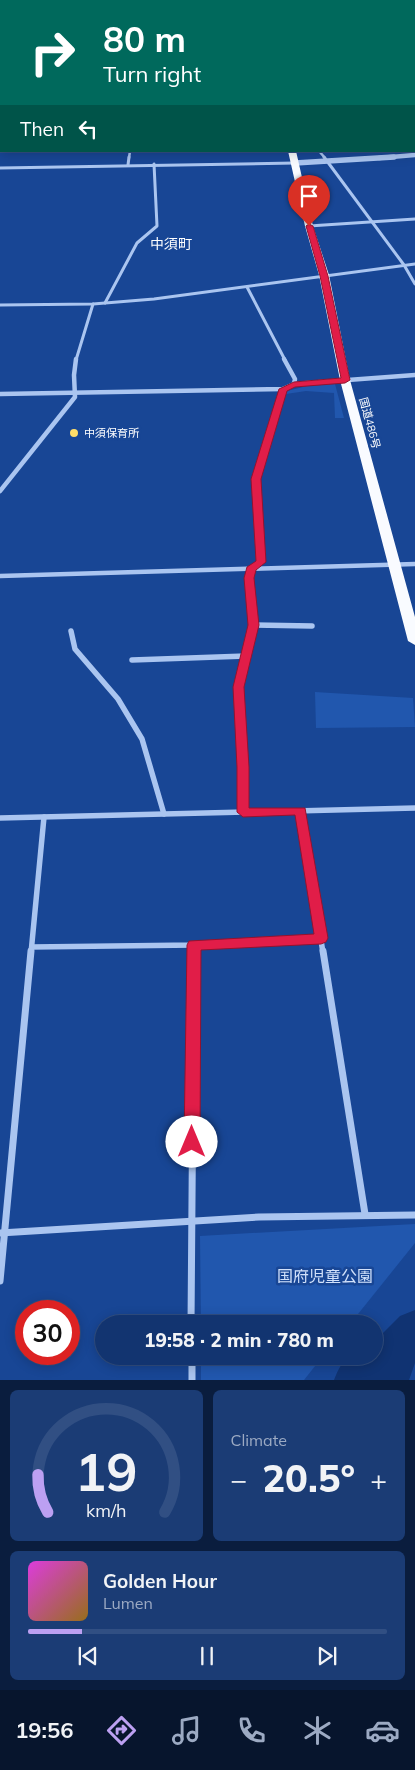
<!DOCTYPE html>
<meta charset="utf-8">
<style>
:root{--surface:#123470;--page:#1b3c75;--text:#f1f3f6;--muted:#9caac3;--line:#314f83;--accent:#bca0f2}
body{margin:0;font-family:Mulish,"Noto Sans JP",sans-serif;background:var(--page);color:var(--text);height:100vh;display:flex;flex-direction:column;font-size:19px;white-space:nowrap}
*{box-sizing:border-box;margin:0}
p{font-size:16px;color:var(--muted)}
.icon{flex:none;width:28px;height:28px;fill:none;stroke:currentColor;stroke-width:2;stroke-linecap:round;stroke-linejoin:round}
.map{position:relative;height:1380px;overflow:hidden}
.side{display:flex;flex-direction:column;gap:10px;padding:10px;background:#0a1d3e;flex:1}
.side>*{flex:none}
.hud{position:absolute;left:0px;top:0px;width:415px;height:152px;box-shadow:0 2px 12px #0003,0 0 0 1px var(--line);background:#00695c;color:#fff;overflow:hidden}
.speed{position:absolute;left:15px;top:1300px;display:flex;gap:10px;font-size:25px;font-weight:700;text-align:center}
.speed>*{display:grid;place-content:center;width:65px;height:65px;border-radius:50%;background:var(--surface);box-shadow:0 2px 12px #0003,0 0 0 1px var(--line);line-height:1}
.speed .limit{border:8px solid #d22;background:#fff;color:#111}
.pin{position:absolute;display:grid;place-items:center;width:42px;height:42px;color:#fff;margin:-51px -21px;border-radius:50% 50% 50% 0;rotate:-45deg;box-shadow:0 0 5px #0007}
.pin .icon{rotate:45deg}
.me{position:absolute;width:55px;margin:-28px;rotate:0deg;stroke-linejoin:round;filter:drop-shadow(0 0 4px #0008)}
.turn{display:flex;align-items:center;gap:18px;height:105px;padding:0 20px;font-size:22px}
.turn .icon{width:65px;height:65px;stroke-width:2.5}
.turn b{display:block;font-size:35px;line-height:42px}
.then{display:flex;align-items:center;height:48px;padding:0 20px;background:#0003;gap:10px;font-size:19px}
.big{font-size:38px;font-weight:800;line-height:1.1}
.side .tile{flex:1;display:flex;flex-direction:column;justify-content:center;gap:8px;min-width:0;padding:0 18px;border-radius:8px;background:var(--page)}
.side .dial{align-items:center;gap:0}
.dial svg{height:130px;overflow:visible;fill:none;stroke:var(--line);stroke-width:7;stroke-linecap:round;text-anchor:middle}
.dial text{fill:var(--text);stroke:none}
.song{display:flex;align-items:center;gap:15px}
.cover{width:60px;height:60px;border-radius:8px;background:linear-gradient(135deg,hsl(300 70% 55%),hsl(40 70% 35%))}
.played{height:5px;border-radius:2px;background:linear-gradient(90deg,var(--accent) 15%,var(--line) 15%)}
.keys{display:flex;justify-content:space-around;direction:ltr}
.heat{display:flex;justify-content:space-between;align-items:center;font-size:28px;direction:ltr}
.side .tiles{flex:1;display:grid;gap:10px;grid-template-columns:1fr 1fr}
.tile:last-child{grid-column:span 2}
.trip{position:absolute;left:95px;top:1315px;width:288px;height:50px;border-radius:25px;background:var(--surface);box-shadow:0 2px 12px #0003,0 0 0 1px var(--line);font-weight:800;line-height:50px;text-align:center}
.tabs{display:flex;height:80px;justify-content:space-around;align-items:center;background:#07152d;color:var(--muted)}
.tabs .icon{width:35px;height:35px}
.tabs .selected{color:var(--accent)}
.tabs b{font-size:22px;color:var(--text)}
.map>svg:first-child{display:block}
.green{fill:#2157ae}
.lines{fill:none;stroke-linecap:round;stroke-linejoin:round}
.river{fill:#103372;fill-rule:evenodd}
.minor-far4{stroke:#aac5f0;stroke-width:2.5}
.minor-far3{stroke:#aac5f0;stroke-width:3}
.minor-far2{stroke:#aac5f0;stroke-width:4.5}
.minor-far1{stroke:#aac5f0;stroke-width:5.5}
.minor{stroke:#aac5f0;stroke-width:7}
.tertiary-far1{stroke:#aac5f0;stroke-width:4.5}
.tertiary{stroke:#aac5f0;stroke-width:5.5}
.trunk{fill:#f9fbff;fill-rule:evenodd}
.rail-casing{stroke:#fff;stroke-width:3}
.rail{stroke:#184695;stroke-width:2;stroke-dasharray:5.5;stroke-linecap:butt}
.route{fill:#e11d48;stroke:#92132f}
.poi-dot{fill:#ffde69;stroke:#184695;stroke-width:2}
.labels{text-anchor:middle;stroke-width:5;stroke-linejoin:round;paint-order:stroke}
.far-street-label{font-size:11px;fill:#fff;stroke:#184695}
.far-poi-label{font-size:11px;fill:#fff;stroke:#184695;text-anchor:start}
.far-quarter-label{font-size:14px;fill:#fff;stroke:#184695}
.near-park-label{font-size:16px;fill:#d1e1fb;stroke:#184695}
</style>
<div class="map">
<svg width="415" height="1380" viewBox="0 0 415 1380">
<rect width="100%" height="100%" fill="#184695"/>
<!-- green -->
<g class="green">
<polygon points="335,384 344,418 335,418 334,393 306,391 286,394 287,391 307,386"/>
<polygon points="315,692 413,698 415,727 316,728"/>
<polygon points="415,1224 415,1243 350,1324 201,1324 200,1236"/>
<polygon points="201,1356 323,1356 304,1380 201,1380"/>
</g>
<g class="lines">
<!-- river -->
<path class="river" d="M 415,1310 L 415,1363 L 409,1380 L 334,1380 C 344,1355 348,1356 374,1356 L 374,1342 L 400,1316 Z"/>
<!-- minor-far4 -->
<g class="minor-far4">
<polyline points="277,0 283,1"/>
<polyline points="344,0 347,1"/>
<polyline points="353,0 356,1"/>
<polyline points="412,0 415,1"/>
<polyline points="0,119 1,116"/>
<polyline points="319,151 325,158"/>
<polyline points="129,158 130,151"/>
</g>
<!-- minor-far3 -->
<g class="minor-far3">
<polyline points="324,157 404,265 415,284"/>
<polyline points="128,165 129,157"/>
<polyline points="0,168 295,163"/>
<polyline points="309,226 415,219"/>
<polyline points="247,287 285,360"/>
<polyline points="105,303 137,243 157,226 154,164"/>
<polyline points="0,305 93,304 154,299 415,264"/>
<polyline points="76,360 93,304"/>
</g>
<!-- minor-far2 -->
<g class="minor-far2">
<polyline points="284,359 295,379 294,384"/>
<polyline points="0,394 283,389 294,384 415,375"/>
<polyline points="0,491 75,397 74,375 76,359"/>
<polyline points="0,576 415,564"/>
<polyline points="253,619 249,578 251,569 261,562 256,479 283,389"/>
</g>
<!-- minor-far1 -->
<g class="minor-far1">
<polyline points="253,625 312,626"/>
<polyline points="71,631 75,649 118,699 142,739 164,814"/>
<polyline points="132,660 246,656"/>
<polyline points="301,811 323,953"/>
<polyline points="243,812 243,767 238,687 253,625 252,618"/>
<polyline points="0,818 415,808"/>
<polyline points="32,947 194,945 321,938"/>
<polyline points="31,953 44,817"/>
<polyline points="194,953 194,945"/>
</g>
<!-- minor -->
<g class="minor">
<polyline points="323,951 365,1214"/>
<polyline points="0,1233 259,1217 415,1215"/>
<polyline points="0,1281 31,951"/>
<polyline points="191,1324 194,951"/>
<polyline points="192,1356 192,1380"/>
</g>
<!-- tertiary-far1 -->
<g class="tertiary-far1">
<polyline points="0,56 1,61"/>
<polyline points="0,78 1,75"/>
<polyline points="379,158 415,155"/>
</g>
<!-- tertiary -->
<polyline class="tertiary" points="295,163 394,157"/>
<!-- trunk -->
<g class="trunk">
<polygon points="182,0 188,0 189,1 183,1"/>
<polygon points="194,0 200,0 201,1 195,1"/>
<polygon points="288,151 296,151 313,226 329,275 350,380 415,617 415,645 408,641 340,380 319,275 305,226"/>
</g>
<defs>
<polyline id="rail" points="0,107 1,104"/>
</defs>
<!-- rail casing -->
<use href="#rail" class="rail-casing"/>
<!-- rail -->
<use href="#rail" class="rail"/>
</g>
<!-- route -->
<polygon class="route" points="309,224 313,226 328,276 350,380 345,383 295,387 287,391 261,479 266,562 256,570 254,578 259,625 244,687 249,767 249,808 305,808 328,938 326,942 321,944 201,950 200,1142 197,1147 192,1149 186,1147 184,1142 187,945 189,941 314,934 295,815 243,817 237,812 237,767 233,687 248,625 244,578 247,567 256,561 251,479 279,389 294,382 341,378 320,276 306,226"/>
<!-- markers -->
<circle class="poi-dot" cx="74" cy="433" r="5"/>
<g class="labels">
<!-- far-street labels -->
<g class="far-street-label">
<text transform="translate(370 423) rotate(75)" y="4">国道486号</text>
</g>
<!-- far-poi labels -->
<g class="far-poi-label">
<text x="84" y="437">中須保育所</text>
</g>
<!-- far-quarter labels -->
<g class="far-quarter-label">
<text x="171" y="249">中須町</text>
</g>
<!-- near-park labels -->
<g class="near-park-label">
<text x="325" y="1282">国府児童公園</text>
</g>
</g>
</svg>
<div class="speed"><div class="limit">30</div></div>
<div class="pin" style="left:309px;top:226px;background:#d93025"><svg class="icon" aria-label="arrive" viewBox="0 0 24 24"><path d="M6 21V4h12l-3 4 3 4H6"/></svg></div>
<svg class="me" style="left:192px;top:1142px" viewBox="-20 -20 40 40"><circle r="19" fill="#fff"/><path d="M0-13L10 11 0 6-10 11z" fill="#e11d48"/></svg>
<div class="trip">19:58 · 2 min · 780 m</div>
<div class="hud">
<div class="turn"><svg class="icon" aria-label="right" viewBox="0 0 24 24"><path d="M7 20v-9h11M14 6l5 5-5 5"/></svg><div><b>80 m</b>Turn right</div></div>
<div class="then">Then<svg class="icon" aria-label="left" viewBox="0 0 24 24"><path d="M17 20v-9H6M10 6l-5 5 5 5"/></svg></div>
</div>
</div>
<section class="side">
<div class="tiles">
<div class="tile dial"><svg viewBox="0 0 100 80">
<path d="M14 69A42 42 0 1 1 86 69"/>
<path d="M14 69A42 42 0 0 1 8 46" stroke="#bca0f2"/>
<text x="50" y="56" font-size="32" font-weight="700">19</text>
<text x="50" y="72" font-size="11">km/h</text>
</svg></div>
<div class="tile"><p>Climate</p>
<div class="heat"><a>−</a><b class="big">20.5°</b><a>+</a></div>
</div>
<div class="tile">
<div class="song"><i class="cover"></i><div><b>Golden Hour</b><p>Lumen</p></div></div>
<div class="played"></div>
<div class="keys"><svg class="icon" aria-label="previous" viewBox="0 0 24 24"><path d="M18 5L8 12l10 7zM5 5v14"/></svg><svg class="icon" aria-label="pause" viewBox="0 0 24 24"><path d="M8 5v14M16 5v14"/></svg><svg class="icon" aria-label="next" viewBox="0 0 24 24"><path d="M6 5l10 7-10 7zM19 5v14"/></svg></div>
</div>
</div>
</section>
<nav class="tabs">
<b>19:56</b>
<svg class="icon selected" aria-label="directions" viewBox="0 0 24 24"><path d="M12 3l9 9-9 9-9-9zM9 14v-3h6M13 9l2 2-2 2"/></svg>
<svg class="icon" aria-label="music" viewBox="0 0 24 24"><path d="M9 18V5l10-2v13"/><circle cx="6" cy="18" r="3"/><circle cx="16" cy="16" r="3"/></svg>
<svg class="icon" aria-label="phone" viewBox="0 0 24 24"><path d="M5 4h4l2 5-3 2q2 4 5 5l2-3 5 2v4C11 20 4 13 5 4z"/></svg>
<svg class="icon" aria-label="climate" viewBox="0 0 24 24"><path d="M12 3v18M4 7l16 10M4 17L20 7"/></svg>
<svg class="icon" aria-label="car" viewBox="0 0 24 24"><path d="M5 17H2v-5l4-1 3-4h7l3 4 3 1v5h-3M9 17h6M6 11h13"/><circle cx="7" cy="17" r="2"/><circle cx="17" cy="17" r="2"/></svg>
</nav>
